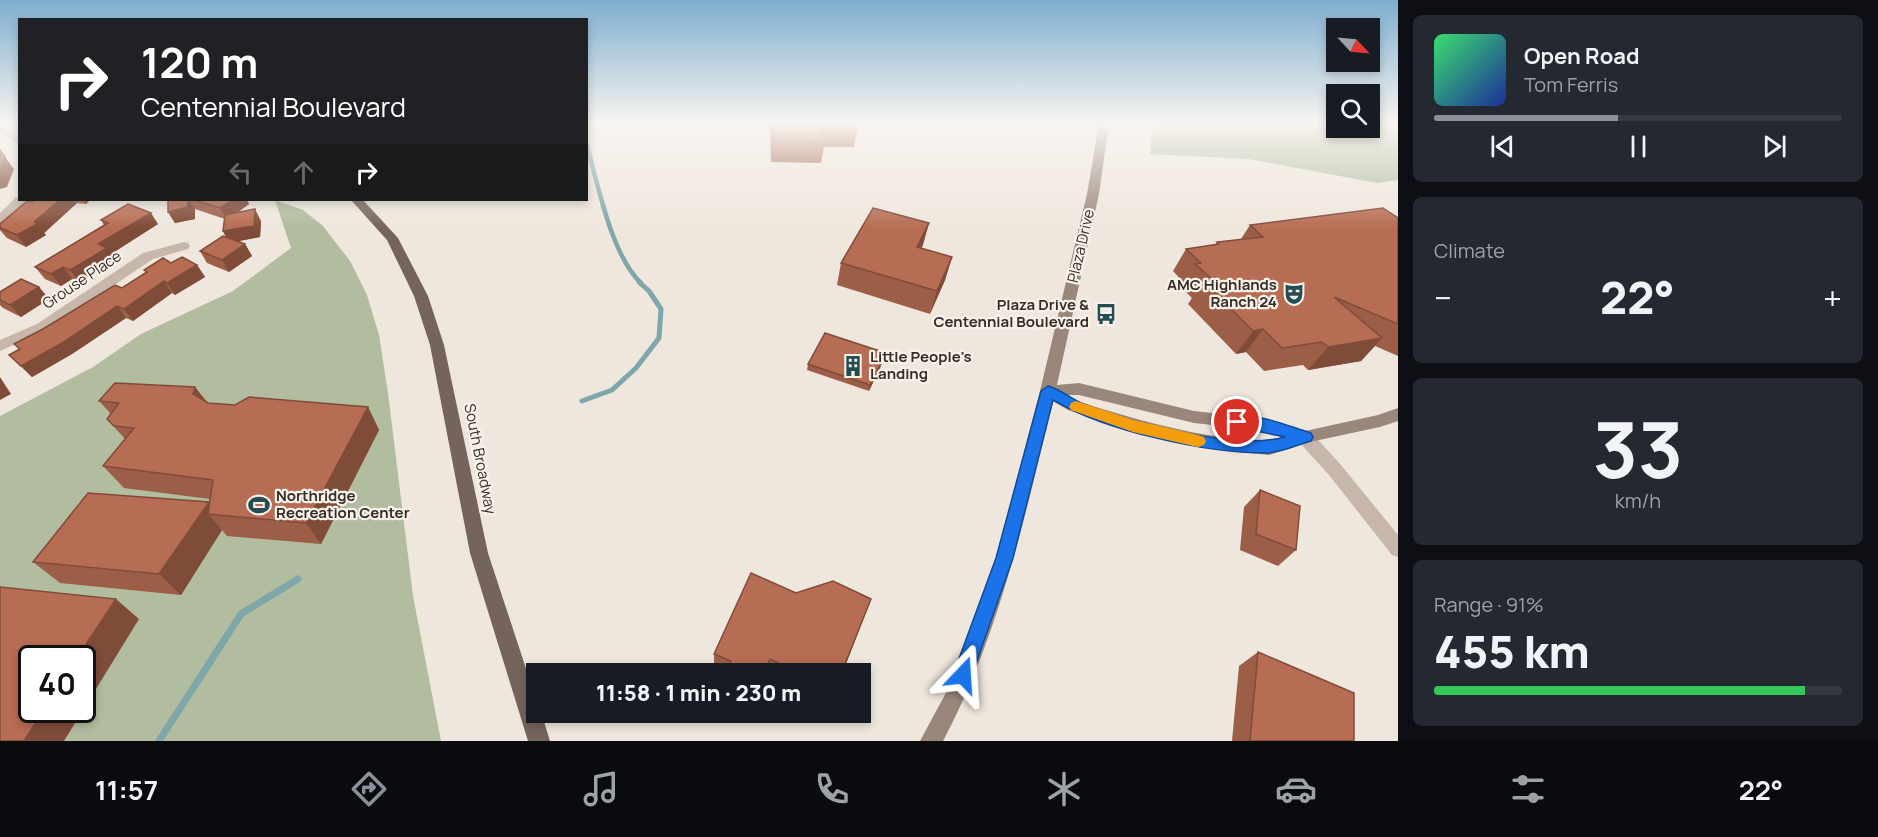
<!DOCTYPE html>
<meta charset="utf-8">
<style>
:root{--surface:#171b24;--page:#242831;--text:#f1f3f6;--muted:#9ea1a6;--line:#363941;--accent:#8c9099}
body{margin:0;font-family:Manrope,sans-serif;background:var(--page);color:var(--text);height:100vh;display:flex;flex-direction:column;font-size:22px;white-space:nowrap}
*{box-sizing:border-box;margin:0}
p{font-size:20px;color:var(--muted)}
.icon{flex:none;width:33px;height:33px;fill:none;stroke:currentColor;stroke-width:2;stroke-linecap:round;stroke-linejoin:round}
.map{position:relative;flex:1;overflow:hidden}
.panel{display:flex;flex-direction:column;gap:15px;padding:15px;background:#0d0f14;width:480px}
.panel>*{flex:none}
.top-card{position:absolute;left:18px;top:18px;width:570px;height:183px;border-radius:0px;box-shadow:0 3px 9px #0003;background:#202124;color:#fff;overflow:hidden}
.needle{width:39px;rotate:116deg}
.buttons{position:absolute;left:1326px;top:18px;display:grid;gap:12px}
.buttons a{display:grid;place-items:center;width:54px;height:54px;border-radius:0px;background:var(--surface);box-shadow:0 3px 9px #0003;font-size:30px}
.speed{position:absolute;left:18px;top:645px;display:flex;gap:12px;font-size:30px;font-weight:700;text-align:center}
.speed>*{display:grid;place-content:center;width:78px;height:78px;border-radius:50%;background:var(--surface);box-shadow:0 3px 9px #0003;line-height:1}
.speed .limit{border:3px solid #111;border-radius:9px;background:#fff;color:#111}
.pin{position:absolute;display:grid;place-items:center;width:51px;height:51px;color:#fff;margin:-26px;border:3px solid #fff;border-radius:50%;box-shadow:0 2px 6px #0007}
.me{position:absolute;width:66px;margin:-33px;rotate:20deg;stroke-linejoin:round;filter:drop-shadow(0 0 4px #0008)}
.turn{display:flex;align-items:center;gap:21px;height:126px;padding:0 24px;font-size:27px}
.turn .icon{width:78px;height:78px;stroke-width:2.5}
.turn b{display:block;font-size:42px;line-height:51px}
.lanes{display:flex;align-items:center;height:57px;padding:0 24px;background:#0003;justify-content:center;gap:30px;direction:ltr}
.lanes .off{opacity:.35}
.big{font-size:45px;font-weight:800;line-height:1.1}
.panel .widget{flex:1;display:flex;flex-direction:column;justify-content:center;gap:9px;min-width:0;padding:0 21px;border-radius:9px;background:var(--page)}
.panel .dial{align-items:center;gap:0}
.dial b{font-size:78px;line-height:1}
.song{display:flex;align-items:center;gap:18px}
.cover{width:72px;height:72px;border-radius:9px;background:linear-gradient(135deg,hsl(140 70% 55%),hsl(230 70% 35%))}
.played{height:6px;border-radius:3px;background:linear-gradient(90deg,var(--accent) 45%,var(--line) 45%)}
.keys{display:flex;justify-content:space-around;direction:ltr}
.heat{display:flex;justify-content:space-between;align-items:center;font-size:33px;direction:ltr}
.charge{height:9px;border-radius:4px;background:linear-gradient(90deg,#34c759 91%,var(--line) 0)}
.trip{position:absolute;left:526px;top:663px;width:345px;height:60px;border-radius:0px;background:var(--surface);box-shadow:0 3px 9px #0003;font-weight:800;line-height:60px;text-align:center}
.dock{display:flex;height:96px;justify-content:space-around;align-items:center;background:#090b0e;color:var(--muted)}
.dock .icon{width:42px;height:42px}
.dock .on{color:var(--accent)}
.dock b{font-size:27px;color:var(--text)}
main{display:flex;flex:1;min-height:0}
.map>svg:first-child{display:block}
.green{fill:#b2bc9f;fill-rule:evenodd}
.lines{fill:none;stroke-linecap:round;stroke-linejoin:round}
.stream-far2{stroke:#7fa6a9;stroke-width:4.5}
.stream-far1{stroke:#7fa6a9;stroke-width:5}
.stream{stroke:#7fa6a9;stroke-width:7}
.street{fill:#c6b7aa;fill-rule:evenodd}
.secondary{fill:#99877c;fill-rule:evenodd}
.primary{fill:#74645c;fill-rule:evenodd}
.wall{fill:#9d5e47}
.shaded-wall{fill:#804c3a}
.building{fill:#b76d53;stroke:#804c3a;stroke-width:1.5}
.route{fill:#1a73e8;stroke:#114b97;stroke-width:1.5}
.slow{fill:#f59e0b}
.labels{text-anchor:middle;stroke-width:4.5;stroke-linejoin:round;paint-order:stroke}
.street-label{font-size:15px;fill:#342d29;stroke:#f7f1e9}
.poi-label{font-size:15px;font-weight:bold;fill:#342d29;stroke:#f7f1e9;text-anchor:end}
</style>
<main>
<div class="map">
<svg width="1398" height="741" viewBox="0 0 1398 741">
<rect width="100%" height="100%" fill="#efe7dd"/>
<!-- green -->
<g class="green">
<polygon points="1153,124 1336,124 1336,128 1398,124 1398,180 1377,183 1248,159 1150,154"/>
<path d="M 275,200 L 303,210 L 323,226 L 350,261 L 367,295 L 379,335 L 388,393 L 413,596 L 441,741 L 0,741 L 0,416 L 93,367 L 141,334 L 233,291 L 291,248 ZM 32,658 L 82,658 L 82,710 L 32,710 Z"/>
</g>
<g class="lines">
<!-- stream-far2 -->
<path class="stream-far2" d="M 586,141 C 597,181 611,255 641,283"/>
<!-- stream-far1 -->
<polyline class="stream-far1" points="582,401 612,390 636,368 659,338 661,309 649,291 639,282"/>
<!-- stream -->
<polyline class="stream" points="159,741 241,614 298,579"/>
<!-- street -->
<g class="street">
<polygon points="0,125 20,136 20,144 0,133"/>
<polygon points="16,197 26,200 4,223 0,224 0,213"/>
<polygon points="184,242 188,243 190,246 188,249 153,259 47,330 0,351 0,340 37,324 143,253"/>
<polygon points="1305,431 1311,432 1341,465 1398,535 1398,557 1392,555 1329,475 1299,442 1297,437 1299,432"/>
</g>
<!-- secondary -->
<path class="secondary" d="M 1099,124 L 1109,124 L 1099,194 L 1057,385 L 1079,383 L 1194,411 L 1259,418 L 1305,431 L 1378,415 L 1398,408 L 1398,421 L 1380,427 L 1305,443 L 1269,455 L 1203,448 L 1167,441 L 1068,410 L 1053,401 C 1025,516 999,636 943,741 L 920,741 L 948,689 L 996,558 L 1040,391 L 1087,194 ZM 1068,395 L 1079,395 L 1194,423 L 1259,430 L 1283,437 C 1266,442 1251,440 1233,438 C 1179,433 1130,417 1079,402 Z"/>
<!-- primary -->
<polygon class="primary" points="351,200 363,200 398,238 428,296 444,345 488,553 537,702 537,712 541,712 550,741 528,741 470,553 430,345 414,296 387,240"/>
</g>
<!-- wall -->
<g class="wall">
<polygon points="770,124 858,124 858,125 854,147 824,147 821,163 771,162"/>
<polygon points="34,200 90,200 86,204 77,203 44,233 46,235 26,247 7,238 0,230 0,224"/>
<polygon points="168,200 247,200 249,204 237,213 261,221 260,237 238,241 245,244 252,256 229,272 207,263 200,251 226,237 223,231 225,219 195,209 195,219 175,223 168,212"/>
<polygon points="1398,218 1398,356 1375,346 1361,361 1308,370 1303,365 1264,371 1246,352 1236,354 1188,304 1192,298 1181,287 1184,283 1173,271 1186,249 1215,245 1217,242 1241,239 1250,225"/>
<polygon points="101,220 158,224 111,254 115,259 79,282 72,279 61,286 45,279 35,267 104,225"/>
<polygon points="929,223 921,248 952,257 945,280 930,314 837,285 841,263"/>
<polygon points="171,263 197,265 205,277 175,295 172,293 133,321 126,318 72,354 32,377 9,355 19,349 14,344 122,288 146,272 144,270"/>
<polygon points="39,287 49,299 21,317 3,308 0,305 0,292"/>
<polygon points="884,359 869,391 807,370 808,364"/>
<polygon points="195,387 208,403 235,405 368,407 379,430 321,544 227,536 222,530 181,595 60,583 33,562 209,502 210,503 210,499 124,488 103,466 125,439 107,419 111,414 99,401"/>
<polygon points="1260,490 1296,550 1278,566 1240,550 1244,507"/>
<polygon points="796,593 871,599 842,674 716,674 714,673 714,654"/>
<polygon points="1258,652 1354,741 1232,741 1239,666"/>
</g>
<!-- shaded-wall -->
<g class="shaded-wall">
<polygon points="5,157 14,169 7,187 0,189 0,170"/>
<polygon points="60,200 74,200 77,203 44,233 46,235 26,247 17,235 34,222"/>
<polygon points="83,200 90,200 86,204"/>
<polygon points="188,200 189,200 195,209 195,219 175,223 168,212"/>
<polygon points="233,200 247,200 249,204 227,220 220,208"/>
<polygon points="255,209 261,221 260,237 229,243 223,231"/>
<polygon points="151,213 158,224 111,254 115,259 79,282 70,270 98,244"/>
<polygon points="929,223 923,245 911,270 917,247"/>
<polygon points="245,244 252,256 229,272 222,260"/>
<polygon points="952,257 945,280 930,314 937,291"/>
<polygon points="197,265 205,277 175,295 167,283"/>
<polygon points="63,267 72,279 61,286 51,274"/>
<polygon points="164,281 172,293 133,321 124,309"/>
<polygon points="39,287 49,299 21,317 10,305"/>
<polygon points="117,306 126,318 72,354 32,377 21,366"/>
<polygon points="1263,329 1246,352 1236,354 1253,331"/>
<polygon points="1382,338 1361,361 1308,370 1328,347"/>
<polygon points="886,353 884,359 869,391 870,385"/>
<polygon points="0,377 11,394 0,400"/>
<polygon points="195,387 212,410 193,394"/>
<polygon points="368,407 379,430 321,544 306,523"/>
<polygon points="209,502 221,515 208,514 222,530 181,595 159,574"/>
<polygon points="116,599 139,619 64,741 24,741 44,710 82,710 82,658 77,658"/>
<polygon points="871,599 842,674 841,674"/>
<polygon points="770,659 768,674 764,674"/>
</g>
<!-- building -->
<g class="building">
<polygon points="773,124 858,124 858,125 822,125 824,141 773,140"/>
<polygon points="0,150 5,157 0,170"/>
<polygon points="34,200 60,200 34,222 37,224 17,235 0,228 0,224 27,201 32,202"/>
<polygon points="168,200 188,200 188,207 168,212"/>
<polygon points="194,200 233,200 220,208"/>
<polygon points="128,204 151,213 98,244 107,248 70,270 63,267 51,274 35,267 108,223 101,220"/>
<polygon points="873,208 929,223 917,247 952,257 937,291 841,263"/>
<polygon points="1383,208 1398,218 1398,324 1334,297 1382,338 1328,347 1322,342 1282,348 1263,329 1253,331 1203,281 1212,279 1195,264 1201,263 1186,249 1219,244 1217,242 1263,237 1250,225"/>
<polygon points="255,209 254,226 223,231 225,215"/>
<polygon points="223,236 245,244 222,260 200,251"/>
<polygon points="182,257 197,265 167,283 164,281 124,309 117,306 62,343 21,366 9,355 20,349 14,344 43,329 115,285 122,288 147,272 144,270 163,258 171,263"/>
<polygon points="21,279 39,287 10,305 0,300 0,292"/>
<polygon points="825,333 886,353 870,385 808,364"/>
<polygon points="115,383 195,387 193,394 208,403 235,405 249,397 368,407 306,523 208,514 213,480 103,466 134,428 114,426 107,419 119,403 99,401"/>
<polygon points="1260,490 1300,506 1296,550 1256,534"/>
<polygon points="88,493 209,502 159,574 33,562"/>
<polygon points="751,573 796,593 833,581 871,599 841,674 802,674 770,659 764,674 732,674 725,671 731,661 714,654"/>
<polygon points="0,587 116,599 77,658 32,658 32,710 44,710 24,741 0,741"/>
<polygon points="1258,652 1354,693 1354,741 1250,741"/>
</g>
<!-- sky -->
<linearGradient id="sky" x2="0" y2="1"><stop stop-color="#7eaecf"/><stop offset="0.54" stop-color="#f8f4f0"/><stop offset="1" stop-color="#f8f4f0" stop-opacity="0"/></linearGradient>
<rect width="1398" height="228" fill="url(#sky)"/>
<!-- route -->
<path class="route" d="M 1048,386 C 1060,389 1070,398 1081,403 C 1130,422 1235,451 1285,437 L 1232,426 L 1230,422 L 1232,418 C 1253,411 1285,425 1305,431 L 1311,433 L 1313,437 L 1311,441 C 1297,445 1280,453 1266,453 C 1205,453 1106,431 1053,400 L 1013,558 L 972,675 L 969,682 L 963,684 L 956,682 L 953,675 L 996,558 L 1041,391 Z"/>
<!-- slow -->
<polygon class="slow" points="1076,401 1134,420 1198,435 1204,437 1206,441 1204,445 1198,447 1133,432 1071,410 1069,407 1071,403"/>
<!-- icons -->
<defs>
<symbol id="theatre-bare" viewBox="-9 -9 18 18"><path d="M-5-5.5Q0-4 5-5.5V0Q5 5 0 6Q-5 5-5 0ZM-3.3-2.5H-1v1.5H-3.3ZM1-2.5H3.3v1.5H1ZM-2.8 1Q0 5.5 2.8 1Z" fill="#234d51" stroke="#f7f1e9" stroke-width="2.5" paint-order="stroke"/></symbol>
<symbol id="bus-bare" viewBox="-9 -9 18 18"><path d="M-5-6H5V4H4V6H2V4H-2V6H-4V4H-5ZM-3.5-4V0h7V-4ZM-3.5 1.2v1.5H-2V1.2ZM2 1.2v1.5H3.5V1.2Z" fill="#234d51" stroke="#f7f1e9" stroke-width="2.5" paint-order="stroke"/></symbol>
<symbol id="building-bare" viewBox="-9 -9 18 18"><path d="M-4-6H4V6H1V3H-1V6H-4ZM-2.5-4.3h1.7v1.8h-1.7ZM.8-4.3h1.7v1.8H.8ZM-2.5-1h1.7V.8h-1.7ZM.8-1h1.7V.8H.8Z" fill="#234d51" stroke="#f7f1e9" stroke-width="2.5" paint-order="stroke"/></symbol>
<symbol id="stadium-bare" viewBox="-9 -9 18 18"><path d="M0-5a6.5 5 0 1 0 0 10a6.5 5 0 1 0 0-10ZM-3.5-1.8h7v3.6h-7Z" fill="#234d51" stroke="#f7f1e9" stroke-width="2.5" paint-order="stroke"/></symbol>
</defs>
<g fill-rule="evenodd">
<use href="#theatre-bare" x="1279" y="279" width="30" height="30"/>
<use href="#bus-bare" x="1091" y="299" width="30" height="30"/>
<use href="#building-bare" x="838" y="351" width="30" height="30"/>
<use href="#stadium-bare" x="244" y="490" width="30" height="30"/>
</g>
<g class="labels">
<!-- street labels -->
<g class="street-label">
<text transform="translate(1081 246) rotate(-77)" y="5">Plaza Drive</text>
<text transform="translate(82 280) rotate(-34)" y="5">Grouse Place</text>
<text transform="translate(480 459) rotate(79)" y="5">South Broadway</text>
</g>
<!-- poi labels -->
<g class="poi-label">
<text x="1277" y="290">AMC Highlands<tspan x="1277" dy="17">Ranch 24</tspan></text>
<text x="1089" y="310">Plaza Drive &amp;<tspan x="1089" dy="17">Centennial Boulevard</tspan></text>
<text x="870" y="362" text-anchor="start">Little People's<tspan x="870" dy="17">Landing</tspan></text>
<text x="276" y="501" text-anchor="start">Northridge<tspan x="276" dy="17">Recreation Center</tspan></text>
</g>
</g>
</svg>
<div class="buttons">
<a><svg class="needle" viewBox="-14 -14 28 28"><path d="M0-13l5 13h-10z" fill="#e53935"/><path d="M0 13l5-13h-10z" fill="#9ea1a6"/></svg></a>
<a><svg class="icon" aria-label="search" viewBox="0 0 24 24"><circle cx="10" cy="10" r="6"/><path d="M15 15l6 6"/></svg></a>
</div>
<div class="speed"><div class="limit">40</div></div>
<div class="pin" style="left:1237px;top:422px;background:#d93025"><svg class="icon" aria-label="arrive" viewBox="0 0 24 24"><path d="M6 21V4h12l-3 4 3 4H6"/></svg></div>
<svg class="me" style="left:963px;top:675px" viewBox="-20 -20 40 40"><path d="M0-17L14 15 0 8-14 15z" fill="#1a73e8" stroke="#fff" stroke-width="4"/></svg>
<div class="trip">11:58 · 1 min · 230 m</div>
<div class="top-card">
<div class="turn"><svg class="icon" aria-label="right" viewBox="0 0 24 24"><path d="M7 20v-9h11M14 6l5 5-5 5"/></svg><div><b>120 m</b>Centennial Boulevard</div></div>
<div class="lanes"><svg class="icon off" aria-label="left" viewBox="0 0 24 24"><path d="M17 20v-9H6M10 6l-5 5 5 5"/></svg><svg class="icon off" aria-label="ahead" viewBox="0 0 24 24"><path d="M12 20V5M6 11l6-6 6 6"/></svg><svg class="icon" aria-label="right" viewBox="0 0 24 24"><path d="M7 20v-9h11M14 6l5 5-5 5"/></svg></div>
</div>
</div>
<section class="panel">
<div class="widget">
<div class="song"><i class="cover"></i><div><b>Open Road</b><p>Tom Ferris</p></div></div>
<div class="played"></div>
<div class="keys"><svg class="icon" aria-label="previous" viewBox="0 0 24 24"><path d="M18 5L8 12l10 7zM5 5v14"/></svg><svg class="icon" aria-label="pause" viewBox="0 0 24 24"><path d="M8 5v14M16 5v14"/></svg><svg class="icon" aria-label="next" viewBox="0 0 24 24"><path d="M6 5l10 7-10 7zM19 5v14"/></svg></div>
</div>
<div class="widget"><p>Climate</p>
<div class="heat"><a>−</a><b class="big">22°</b><a>+</a></div>
</div>
<div class="widget dial"><b>33</b><p>km/h</p></div>
<div class="widget"><p>Range · 91%</p><b class="big">455 km</b><div class="charge"></div></div>
</section>
</main>
<nav class="dock">
<b>11:57</b>
<svg class="icon on" aria-label="directions" viewBox="0 0 24 24"><path d="M12 3l9 9-9 9-9-9zM9 14v-3h6M13 9l2 2-2 2"/></svg>
<svg class="icon" aria-label="music" viewBox="0 0 24 24"><path d="M9 18V5l10-2v13"/><circle cx="6" cy="18" r="3"/><circle cx="16" cy="16" r="3"/></svg>
<svg class="icon" aria-label="phone" viewBox="0 0 24 24"><path d="M5 4h4l2 5-3 2q2 4 5 5l2-3 5 2v4C11 20 4 13 5 4z"/></svg>
<svg class="icon" aria-label="climate" viewBox="0 0 24 24"><path d="M12 3v18M4 7l16 10M4 17L20 7"/></svg>
<svg class="icon" aria-label="car" viewBox="0 0 24 24"><path d="M5 17H2v-5l4-1 3-4h7l3 4 3 1v5h-3M9 17h6M6 11h13"/><circle cx="7" cy="17" r="2"/><circle cx="17" cy="17" r="2"/></svg>
<svg class="icon" aria-label="filters" viewBox="0 0 24 24"><path d="M4 7h16M4 17h16"/><circle cx="9" cy="7" r="2"/><circle cx="15" cy="17" r="2"/></svg>
<b>22°</b>
</nav>
